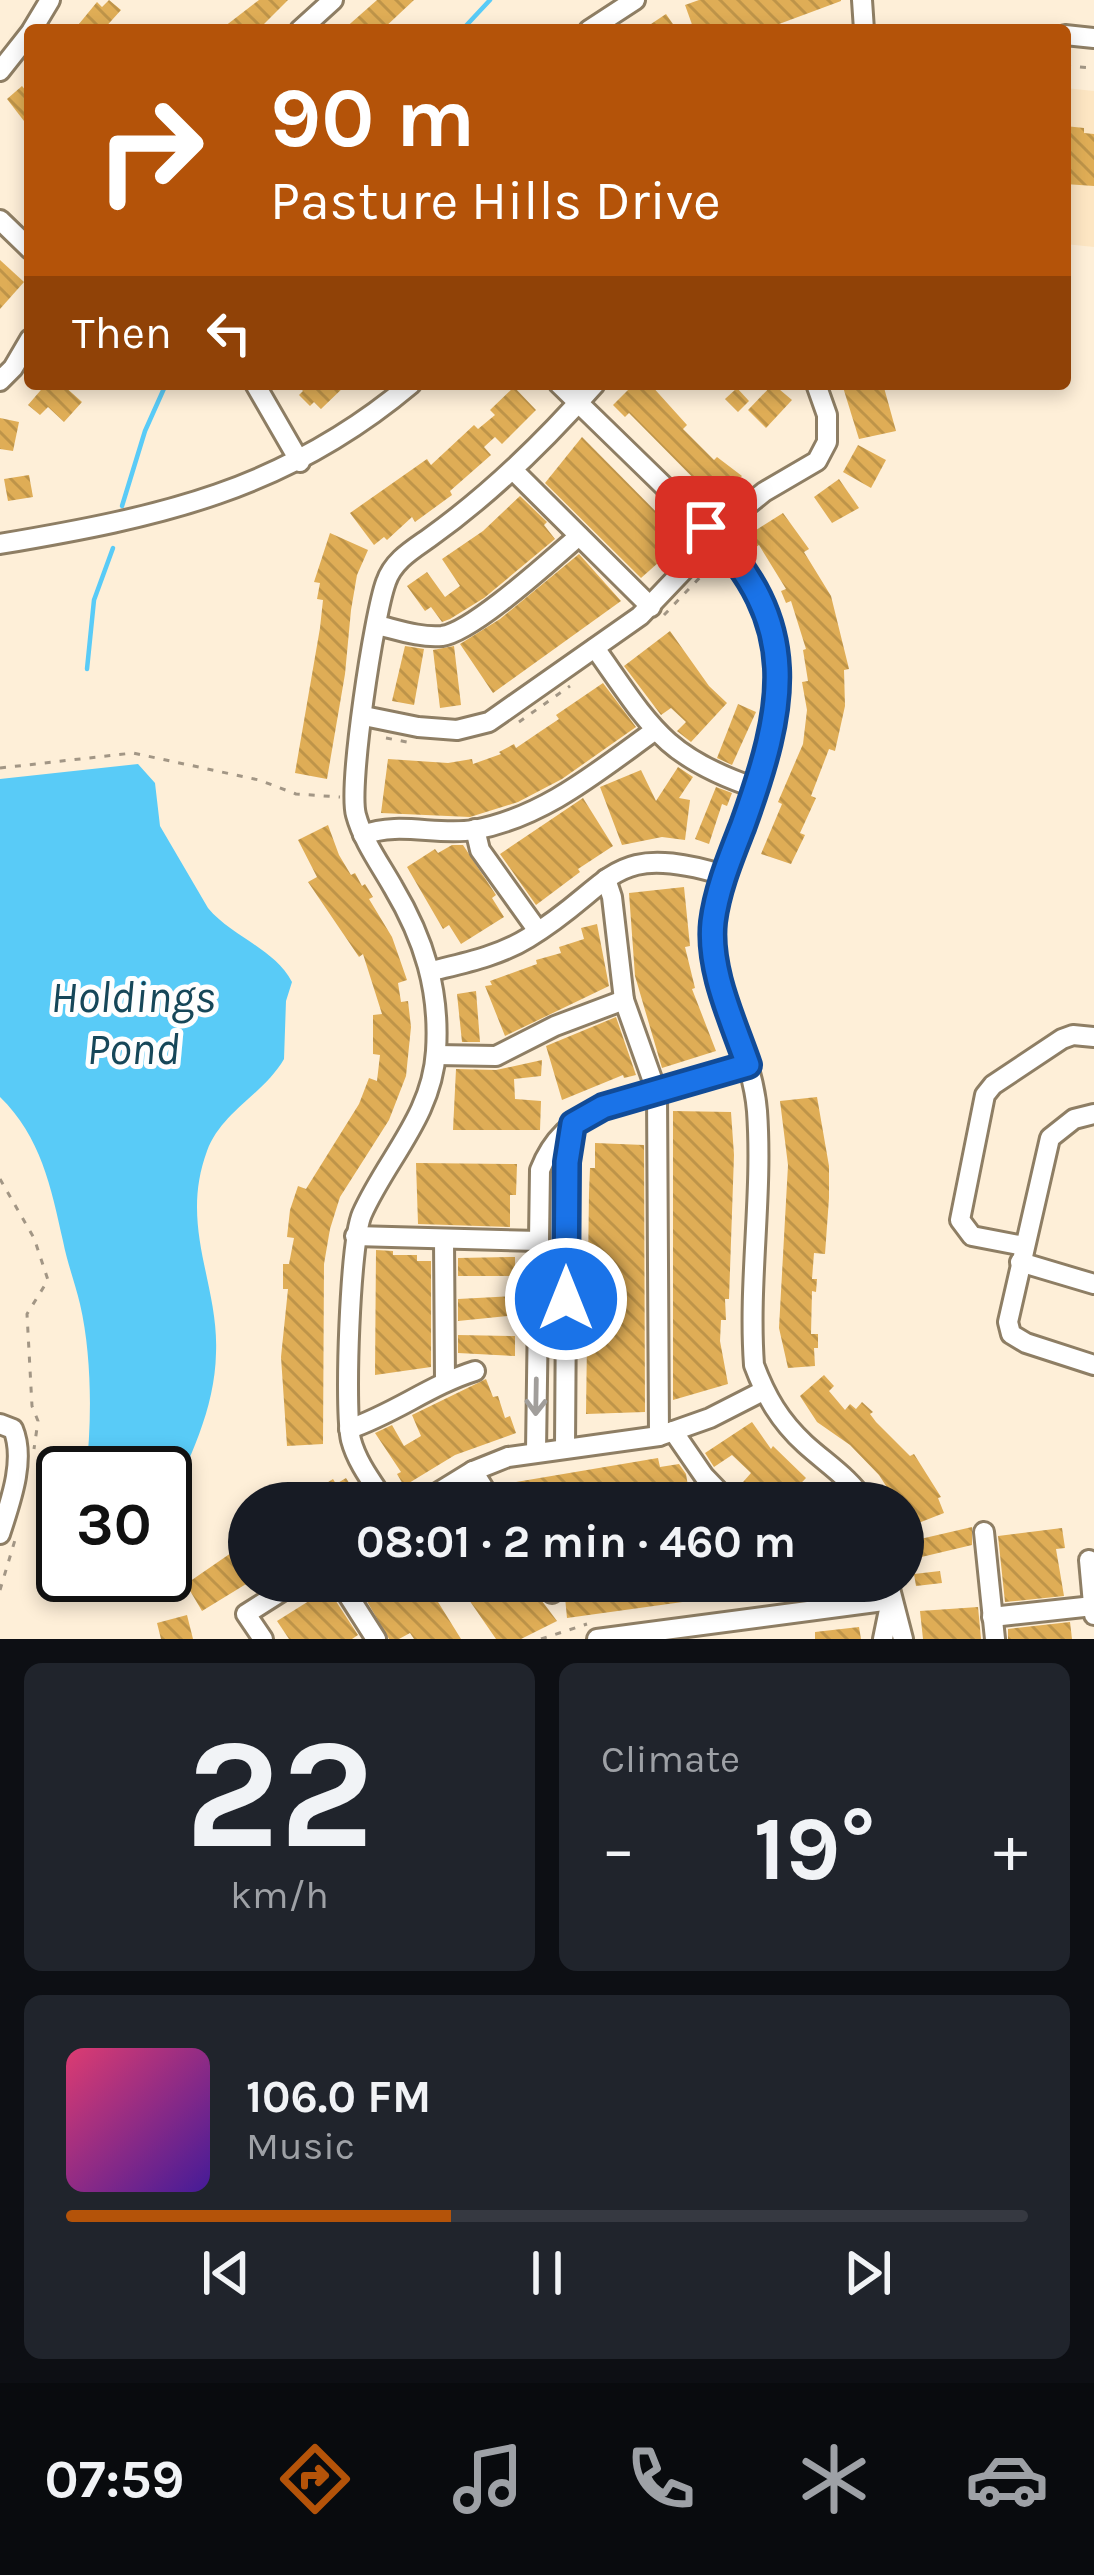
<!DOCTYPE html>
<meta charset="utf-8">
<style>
:root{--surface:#171b24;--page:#20242c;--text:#f1f3f6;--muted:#9ea1a6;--line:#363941;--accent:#b45309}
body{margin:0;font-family:Karla,sans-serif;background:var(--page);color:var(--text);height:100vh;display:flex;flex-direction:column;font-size:45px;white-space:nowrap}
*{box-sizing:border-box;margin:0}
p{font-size:39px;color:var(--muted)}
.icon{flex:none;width:66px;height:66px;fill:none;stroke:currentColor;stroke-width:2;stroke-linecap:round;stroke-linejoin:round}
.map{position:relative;height:1639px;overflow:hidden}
.panel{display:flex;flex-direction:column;gap:24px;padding:24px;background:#0d0f14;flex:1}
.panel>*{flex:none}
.top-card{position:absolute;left:24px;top:24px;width:1047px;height:366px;border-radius:12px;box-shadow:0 6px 18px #0003;background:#b45309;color:#fff;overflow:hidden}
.speed{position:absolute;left:36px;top:1446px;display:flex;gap:24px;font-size:60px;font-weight:700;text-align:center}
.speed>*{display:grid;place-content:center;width:156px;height:156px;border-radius:50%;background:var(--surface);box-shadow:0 6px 18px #0003;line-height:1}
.speed .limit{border:6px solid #111;border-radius:18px;background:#fff;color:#111}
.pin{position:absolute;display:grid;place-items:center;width:102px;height:102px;color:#fff;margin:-51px;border-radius:24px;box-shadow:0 6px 18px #0006}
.me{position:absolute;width:132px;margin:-66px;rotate:0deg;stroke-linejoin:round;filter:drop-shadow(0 0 9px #0008)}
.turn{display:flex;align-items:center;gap:42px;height:252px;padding:0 48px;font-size:54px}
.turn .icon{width:156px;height:156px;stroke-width:2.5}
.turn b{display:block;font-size:84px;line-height:102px}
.then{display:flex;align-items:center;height:114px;padding:0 48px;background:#0003;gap:24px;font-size:45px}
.big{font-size:90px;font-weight:700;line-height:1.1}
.panel .card{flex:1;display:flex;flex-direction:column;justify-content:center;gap:18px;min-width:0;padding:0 42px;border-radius:18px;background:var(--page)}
.panel .dial{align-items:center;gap:0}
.dial b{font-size:156px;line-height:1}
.song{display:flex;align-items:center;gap:36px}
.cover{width:144px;height:144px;border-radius:18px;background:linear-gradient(135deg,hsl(340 70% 55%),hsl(260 70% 35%))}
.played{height:12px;border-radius:6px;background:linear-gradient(90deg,var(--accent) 40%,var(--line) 40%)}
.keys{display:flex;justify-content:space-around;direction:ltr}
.heat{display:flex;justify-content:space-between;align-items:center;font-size:66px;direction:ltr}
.panel .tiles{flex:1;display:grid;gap:24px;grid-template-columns:1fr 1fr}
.card:last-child{grid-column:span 2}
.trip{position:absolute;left:228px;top:1482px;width:696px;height:120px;border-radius:60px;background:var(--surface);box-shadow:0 6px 18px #0003;font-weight:700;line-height:120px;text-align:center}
.dock{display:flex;height:192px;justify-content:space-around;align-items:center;background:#090b0e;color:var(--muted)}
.dock .icon{width:84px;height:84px}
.dock .selected{color:var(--accent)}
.dock b{font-size:54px;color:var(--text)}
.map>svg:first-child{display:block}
.built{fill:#fde6c3}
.water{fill:#59cbf7}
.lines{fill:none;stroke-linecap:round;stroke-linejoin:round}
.stream{stroke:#59cbf7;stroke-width:4.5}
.building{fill:url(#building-back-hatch)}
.minor-casing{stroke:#8e7e64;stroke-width:24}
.path{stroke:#a29685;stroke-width:3;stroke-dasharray:6 9;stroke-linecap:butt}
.minor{stroke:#fff;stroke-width:18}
.oneway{stroke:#a19e9b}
.route-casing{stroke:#114b97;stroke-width:30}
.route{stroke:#1a73e8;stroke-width:21}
.labels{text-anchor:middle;stroke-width:10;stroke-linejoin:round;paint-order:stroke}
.water-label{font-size:45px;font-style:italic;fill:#164759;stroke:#fefefe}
</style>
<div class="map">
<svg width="1094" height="1639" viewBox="0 0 1094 1639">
<defs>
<pattern id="building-back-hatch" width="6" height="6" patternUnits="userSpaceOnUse" patternTransform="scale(3)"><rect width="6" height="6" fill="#dfad56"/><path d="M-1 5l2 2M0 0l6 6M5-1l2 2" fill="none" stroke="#be9449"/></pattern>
</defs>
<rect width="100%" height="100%" fill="#feefd8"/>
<!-- built -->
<polygon class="built" points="1065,88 1094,91 1094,247 1065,244"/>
<!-- water -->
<path class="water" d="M 138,764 L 155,783 L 160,826 L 208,908 C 232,937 274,948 292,982 L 286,1001 L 284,1059 C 264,1094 222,1111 207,1151 C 179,1227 219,1283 216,1353 C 215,1409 189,1461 165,1511 L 165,1473 L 86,1473 C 92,1421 92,1356 80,1304 C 75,1283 67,1262 63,1241 C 51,1187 41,1137 0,1097 L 0,779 Z"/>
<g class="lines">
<!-- stream -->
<g class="stream">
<polyline points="462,30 490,0"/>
<polyline points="122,506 145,431 166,384"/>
<polyline points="87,669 94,600 113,548"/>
</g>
</g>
<!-- building -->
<g class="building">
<polygon points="109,0 121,10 103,30 74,30 97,2 102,7"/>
<polygon points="259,0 288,0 258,30 220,30"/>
<polygon points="377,0 414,0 382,30 343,30"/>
<polygon points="699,0 841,0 841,1 763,30 694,30 685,5"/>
<polygon points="666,14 677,30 642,30"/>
<polygon points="22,86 30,96 30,116 24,121 7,99"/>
<polygon points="1065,126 1084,128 1084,133 1094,134 1094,186 1065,184"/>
<polygon points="0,260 24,282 0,309"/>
<polygon points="46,384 62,384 82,402 64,422 48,407 40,415 28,405"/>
<polygon points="297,384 347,384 321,409 314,402 310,406 299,395 303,391"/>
<polygon points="634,384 650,384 687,425 683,429 714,460 717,457 742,476 717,502 629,413 625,417 613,405"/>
<polygon points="773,384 792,400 766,428 748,410"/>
<polygon points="842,384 883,384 896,431 859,439"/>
<polygon points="514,387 536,410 502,444 495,437 484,447 491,455 450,491 452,495 415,522 412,517 387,540 384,537 374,545 350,513 427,459 431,465 474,425 478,429 495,415 490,410"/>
<polygon points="737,388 749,401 738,412 725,399"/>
<polygon points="0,418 19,422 13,451 0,449"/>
<polygon points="582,437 684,540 641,578 545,483"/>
<polygon points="858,445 886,460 871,488 843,472"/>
<polygon points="29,475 33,497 8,501 4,479"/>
<polygon points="839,479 859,508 832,523 814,497"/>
<polygon points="520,496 547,522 544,525 555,539 484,598 450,619 442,622 431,607 425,611 407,586 427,572 445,597 460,586 442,559 483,531"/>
<polygon points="783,513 809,549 804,552 831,596 849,669 844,670 845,706 835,751 829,749 811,796 816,798 800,833 805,835 791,864 761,854 782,804 778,802 803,744 807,710 802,682 808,681 803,650 806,649 791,601 786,603 781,591 786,589 759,545 756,547 748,535"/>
<polygon points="330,533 368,550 357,575 351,610 345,674 327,779 295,773 320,628 323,600 317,599 320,583 314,582"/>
<polygon points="579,554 621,601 493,693 460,644 500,619"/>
<polygon points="670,631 709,686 727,703 691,742 677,731 686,722 671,708 661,715 624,666"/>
<polygon points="405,646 424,649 414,705 392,701"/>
<polygon points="454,646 461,705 440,708 433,650"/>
<polygon points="603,683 636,727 562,779 518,802 470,817 381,813 388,759 448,763 472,759 473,764 501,754 499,752 514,744 516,748 541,731 559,719 556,715"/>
<polygon points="738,704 756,712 732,765 717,758"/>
<polygon points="678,767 693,777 679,798 690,800 685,840 662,837 622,845 600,787 641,770 656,801"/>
<polygon points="716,787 732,793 727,806 722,804 709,844 695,839"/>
<polygon points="583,798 613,846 578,869 580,872 536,905 500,854"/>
<polygon points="328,825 339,855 351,875 355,873 362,886 365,884 373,897 369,899 392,937 407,980 398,983 401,1002 408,1001 411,1027 406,1076 389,1120 340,1197 330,1229 324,1264 323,1444 287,1446 281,1357 288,1289 283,1289 283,1264 289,1264 294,1238 287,1237 290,1210 298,1186 306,1189 359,1104 369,1078 377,1081 380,1055 373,1054 373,1015 382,1014 363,954 359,957 308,882 317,877 298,840"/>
<polygon points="452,845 463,845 496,895 492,898 504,917 461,944 449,925 443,929 407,867 435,849 438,853"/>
<polygon points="684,887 690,946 685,947 695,988 692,989 716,1051 662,1068 635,976 629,893"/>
<polygon points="597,924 609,986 505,1036 485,986 492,985 490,981 537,964 536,960 561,953 559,947 584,939 581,928"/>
<polygon points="476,991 480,1042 462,1042 457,994"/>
<polygon points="616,1017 636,1075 624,1078 623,1075 562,1100 546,1046"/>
<polygon points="542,1060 541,1076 514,1079 515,1099 541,1101 540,1130 453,1130 456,1069 496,1070"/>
<polygon points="817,1097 829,1166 829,1198 825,1254 814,1253 812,1279 817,1279 816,1292 812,1291 811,1334 818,1334 818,1348 814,1348 815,1366 788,1368 779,1328 788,1165 780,1101"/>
<polygon points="673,1111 731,1112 734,1155 729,1299 725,1299 726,1320 721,1320 720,1341 728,1384 673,1400"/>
<polygon points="595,1143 644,1145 645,1412 586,1414 589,1193 590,1168 595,1168"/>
<polygon points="416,1163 517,1164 516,1195 510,1195 510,1227 418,1224"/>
<polygon points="376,1250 393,1251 393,1255 417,1255 417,1261 431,1261 431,1367 375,1375"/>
<polygon points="515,1257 515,1276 458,1276 458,1258"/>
<polygon points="514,1296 517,1315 458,1321 458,1299"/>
<polygon points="458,1335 515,1336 515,1356 458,1353"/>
<polygon points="824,1375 834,1386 829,1391 845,1410 850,1404 856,1409 862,1402 873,1412 870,1414 876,1422 910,1456 914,1454 941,1497 938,1498 944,1513 903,1529 903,1503 897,1503 879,1475 850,1445 817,1422 800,1396"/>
<polygon points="486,1379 493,1397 498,1396 505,1418 510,1416 516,1433 455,1455 404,1486 397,1474 401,1472 375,1433 392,1425 404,1446 421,1436 412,1415"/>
<polygon points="752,1422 771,1449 773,1446 806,1478 782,1503 743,1503 736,1490 751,1473 732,1455 714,1467 705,1453"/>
<polygon points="658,1458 660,1467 679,1464 686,1474 690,1498 671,1502 670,1492 652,1496 651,1489 598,1503 520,1503 516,1482"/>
<polygon points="346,1478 362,1503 326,1503 317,1489 333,1479 336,1484"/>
<polygon points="972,1527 972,1545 913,1559 912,1556 907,1557 903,1543"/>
<polygon points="1062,1528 1065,1548 1056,1549 1064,1596 1005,1602 998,1536"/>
<polygon points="249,1547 251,1581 202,1611 186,1584 231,1553 234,1558"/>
<polygon points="940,1571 942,1583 916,1586 914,1574"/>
<polygon points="355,1581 425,1581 461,1639 414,1639 410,1633 399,1639 389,1639"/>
<polygon points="456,1581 529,1581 499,1601 536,1593 557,1621 521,1639 496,1639"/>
<polygon points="595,1581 760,1581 762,1591 567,1618 564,1587"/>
<polygon points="328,1589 358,1635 352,1639 289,1639 277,1621"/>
<polygon points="978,1607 981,1639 923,1639 920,1611"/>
<polygon points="187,1615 193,1639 161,1639 157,1623"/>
<polygon points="1070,1622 1072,1639 1008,1639 1008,1629"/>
<polygon points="859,1627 861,1639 815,1639 815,1632"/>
</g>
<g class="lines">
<defs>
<g id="minor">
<polyline points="862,0 864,30"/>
<polyline points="32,30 50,0"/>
<polyline points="300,30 333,0"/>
<polyline points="589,30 635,0"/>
<polyline points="1065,35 1094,38"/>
<polyline points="0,71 30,33"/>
<polyline points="0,220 30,249"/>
<polyline points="0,381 13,368 30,339"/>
<polyline points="255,384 300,462"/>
<path d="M 559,384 C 596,420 633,456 670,492 C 757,577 802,636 765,762 C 749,816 715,871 713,927 C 711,991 752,1048 757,1111 C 763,1196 748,1281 754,1365 C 766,1397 780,1421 805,1444 C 827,1464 850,1478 866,1503"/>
<polyline points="514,471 651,607"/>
<path d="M 0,544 C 159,517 284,491 411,384"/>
<path d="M 377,625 C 398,630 421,638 442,636 C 473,632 553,558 579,536"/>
<path d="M 595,648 C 649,724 663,757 756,788"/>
<polyline points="364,716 418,727 457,730 489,722 640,616 738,513 764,492 817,461 827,442 827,415 816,384"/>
<polyline points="475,829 480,850 538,931"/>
<path d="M 363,835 C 399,821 436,836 474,830 C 544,817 597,772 654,731"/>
<polyline points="606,879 612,897 624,1000 657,1093 659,1436"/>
<path d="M 432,971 C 464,963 499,956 528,938 C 616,885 607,840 724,875"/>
<polyline points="436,1055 496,1056 555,1026 624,1000"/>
<polyline points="1094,1114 1074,1119 1050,1138 1008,1322 1011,1334 1026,1343 1094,1365"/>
<polyline points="355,1236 539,1241"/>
<polyline points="444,1239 445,1380"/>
<polyline points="1024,1246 972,1236 960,1220 985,1095 993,1085 1062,1039 1073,1035 1094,1037"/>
<polyline points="1020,1262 1094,1284"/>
<path d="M 0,1424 L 13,1429 C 26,1460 10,1503 0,1534"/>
<path d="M 349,1429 C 394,1414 430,1385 475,1371"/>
<polyline points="673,1431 704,1476 730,1503"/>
<polyline points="565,1447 567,1162 573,1124"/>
<path d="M 536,1451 L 540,1170 C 552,1139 572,1121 603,1107 L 747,1065"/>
<polyline points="473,1471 493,1503"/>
<path d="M 386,1503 C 373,1483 357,1463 351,1440 C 344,1410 350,1241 362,1214 C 387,1158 432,1116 436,1051 C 440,990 424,939 393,887 C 380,864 363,841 356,815 C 348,786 374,614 386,582 C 393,561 412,550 429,538 C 492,493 544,442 595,384"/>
<polyline points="421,1503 473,1471 508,1457 659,1436 710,1418 763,1391"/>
<polyline points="984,1532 995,1639"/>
<polyline points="1089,1560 1094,1615"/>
<polyline points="339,1581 376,1639"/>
<polyline points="545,1581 552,1593"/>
<polyline points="788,1581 788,1583"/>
<polyline points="888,1581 903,1639"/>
<polyline points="992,1617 1093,1606"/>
<polyline points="263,1639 246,1614 298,1581"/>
<polyline points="597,1639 891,1600"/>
<polyline points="883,1639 891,1600"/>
</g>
</defs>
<!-- minor casing -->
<use href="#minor" class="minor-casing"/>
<!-- path -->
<g class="path">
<polyline points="1065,66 1094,68"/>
<polyline points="664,615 707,570"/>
<polyline points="519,722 570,686"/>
<polyline points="386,738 412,743"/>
<polyline points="0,768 133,753 259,780 296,794 340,797"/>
<polyline points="0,1179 34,1238 48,1280 27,1314 32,1406 38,1421 34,1449"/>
<polyline points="0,1590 15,1540"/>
<polyline points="805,1594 869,1585"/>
<polyline points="541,1639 587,1624"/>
</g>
<!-- minor -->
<use href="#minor" class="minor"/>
</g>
<!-- one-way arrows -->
<defs><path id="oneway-shaft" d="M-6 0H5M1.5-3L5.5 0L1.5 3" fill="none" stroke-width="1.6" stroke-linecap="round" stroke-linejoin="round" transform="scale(3)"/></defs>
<use class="oneway" href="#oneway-shaft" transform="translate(536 1397) rotate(91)"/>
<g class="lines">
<defs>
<path id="route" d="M 566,1299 L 567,1162 L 573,1124 L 603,1107 L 748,1065 C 733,1021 708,970 713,922 C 717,889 731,856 743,825 C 785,708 804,623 706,527"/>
</defs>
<!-- route casing -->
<use href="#route" class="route-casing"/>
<!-- route -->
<use href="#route" class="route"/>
</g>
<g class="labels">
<!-- water labels -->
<g class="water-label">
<text x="133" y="1012">Holdings<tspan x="133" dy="52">Pond</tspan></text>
</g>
</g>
</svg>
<div class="speed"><div class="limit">30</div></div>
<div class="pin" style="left:706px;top:527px;background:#d93025"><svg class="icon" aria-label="arrive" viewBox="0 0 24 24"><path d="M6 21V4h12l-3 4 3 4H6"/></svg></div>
<svg class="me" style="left:566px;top:1299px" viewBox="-20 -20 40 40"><circle r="17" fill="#1a73e8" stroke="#fff" stroke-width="3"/><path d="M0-11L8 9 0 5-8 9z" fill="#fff"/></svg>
<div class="trip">08:01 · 2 min · 460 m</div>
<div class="top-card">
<div class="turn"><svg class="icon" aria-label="right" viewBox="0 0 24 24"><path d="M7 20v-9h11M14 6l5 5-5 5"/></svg><div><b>90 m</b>Pasture Hills Drive</div></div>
<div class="then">Then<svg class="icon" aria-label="left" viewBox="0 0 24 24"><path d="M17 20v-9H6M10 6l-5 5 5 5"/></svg></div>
</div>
</div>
<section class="panel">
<div class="tiles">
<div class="card dial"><b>22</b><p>km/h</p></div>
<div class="card"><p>Climate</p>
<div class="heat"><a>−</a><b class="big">19°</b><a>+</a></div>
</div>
<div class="card">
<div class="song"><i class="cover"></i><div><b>106.0 FM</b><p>Music</p></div></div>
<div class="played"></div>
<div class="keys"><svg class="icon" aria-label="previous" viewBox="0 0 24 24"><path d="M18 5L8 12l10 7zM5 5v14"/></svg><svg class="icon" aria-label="pause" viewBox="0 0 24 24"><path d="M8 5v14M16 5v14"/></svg><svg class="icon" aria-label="next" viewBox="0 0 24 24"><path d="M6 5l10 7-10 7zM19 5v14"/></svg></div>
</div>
</div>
</section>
<nav class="dock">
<b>07:59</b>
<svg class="icon selected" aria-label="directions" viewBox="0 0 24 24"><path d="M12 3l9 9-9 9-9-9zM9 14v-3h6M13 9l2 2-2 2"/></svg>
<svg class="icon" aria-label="music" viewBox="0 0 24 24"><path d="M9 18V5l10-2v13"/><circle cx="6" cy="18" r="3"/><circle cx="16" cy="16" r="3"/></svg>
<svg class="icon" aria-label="phone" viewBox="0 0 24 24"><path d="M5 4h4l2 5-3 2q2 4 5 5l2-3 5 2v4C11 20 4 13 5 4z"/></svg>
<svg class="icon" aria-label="climate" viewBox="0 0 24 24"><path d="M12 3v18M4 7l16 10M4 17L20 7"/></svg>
<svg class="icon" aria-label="car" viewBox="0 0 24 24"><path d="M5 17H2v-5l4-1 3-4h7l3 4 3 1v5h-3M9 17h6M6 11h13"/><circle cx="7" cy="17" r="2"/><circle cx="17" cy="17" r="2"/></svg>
</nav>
